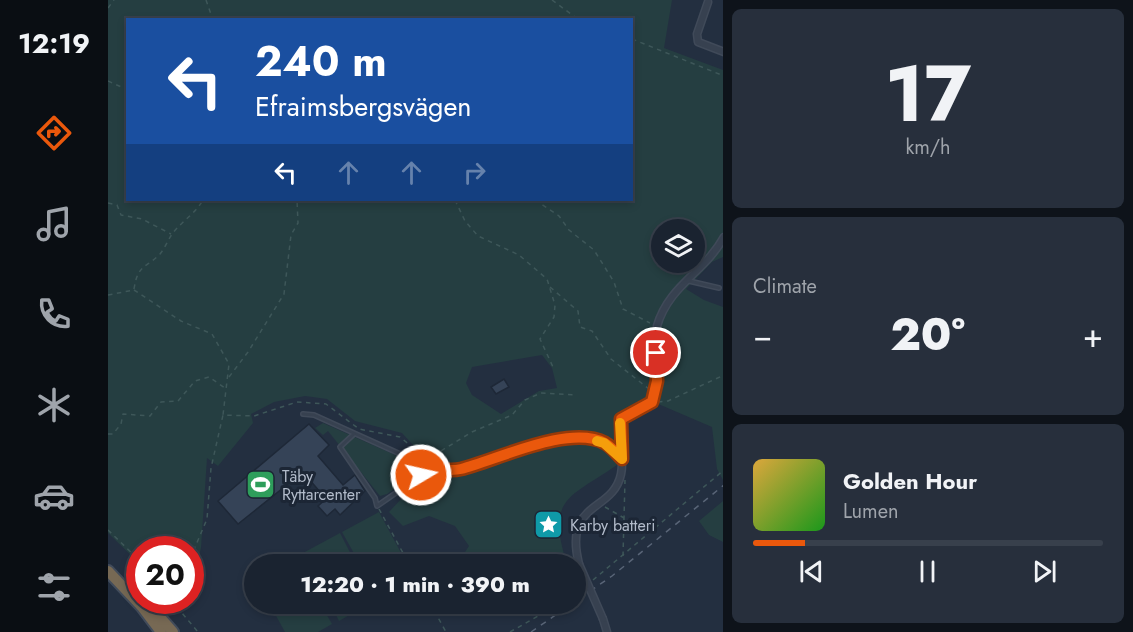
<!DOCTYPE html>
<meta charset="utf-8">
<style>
:root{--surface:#1a2330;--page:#272f3c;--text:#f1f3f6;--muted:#9fa4ab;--line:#38404c;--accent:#ea580c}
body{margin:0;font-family:Jost,sans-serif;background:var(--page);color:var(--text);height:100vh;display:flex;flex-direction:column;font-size:22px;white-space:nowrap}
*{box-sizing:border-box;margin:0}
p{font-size:20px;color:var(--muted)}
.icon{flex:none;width:33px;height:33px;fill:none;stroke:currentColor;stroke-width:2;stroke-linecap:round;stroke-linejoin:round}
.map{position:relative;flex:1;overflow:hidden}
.drawer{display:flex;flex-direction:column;gap:9px;padding:9px;background:#0e131a;width:410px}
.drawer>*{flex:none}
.top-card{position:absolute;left:18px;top:18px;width:507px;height:183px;border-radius:0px;box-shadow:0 3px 9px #0003,0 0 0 2px var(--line);background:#1a4fa0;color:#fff;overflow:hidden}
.tools{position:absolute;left:543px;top:219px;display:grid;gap:12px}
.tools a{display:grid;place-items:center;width:54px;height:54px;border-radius:50%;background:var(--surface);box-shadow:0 3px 9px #0003,0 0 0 2px var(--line);font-size:30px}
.speed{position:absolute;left:18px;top:536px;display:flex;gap:12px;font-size:30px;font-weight:700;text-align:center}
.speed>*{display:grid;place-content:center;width:78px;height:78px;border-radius:50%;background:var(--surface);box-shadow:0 3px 9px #0003,0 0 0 2px var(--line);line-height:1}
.speed .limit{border:9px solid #d22;background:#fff;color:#111}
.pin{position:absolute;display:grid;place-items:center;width:51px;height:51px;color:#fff;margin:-26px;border:3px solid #fff;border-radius:50%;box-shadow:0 2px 6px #0007}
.me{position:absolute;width:66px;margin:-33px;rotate:81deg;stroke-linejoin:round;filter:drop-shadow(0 0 4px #0008)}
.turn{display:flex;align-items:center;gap:21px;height:126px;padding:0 30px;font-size:27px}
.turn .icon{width:78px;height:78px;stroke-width:2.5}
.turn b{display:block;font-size:42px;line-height:51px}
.lanes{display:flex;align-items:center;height:57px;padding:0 30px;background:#0003;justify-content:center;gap:30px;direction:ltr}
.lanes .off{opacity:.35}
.big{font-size:45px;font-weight:800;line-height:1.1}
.drawer .widget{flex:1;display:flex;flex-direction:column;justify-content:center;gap:9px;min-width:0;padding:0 21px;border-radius:9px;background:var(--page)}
.drawer .dial{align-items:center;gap:0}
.dial b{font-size:78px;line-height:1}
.song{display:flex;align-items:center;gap:18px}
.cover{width:72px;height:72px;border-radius:9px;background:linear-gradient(135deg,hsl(40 70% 55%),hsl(120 70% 35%))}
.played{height:6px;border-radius:3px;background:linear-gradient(90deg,var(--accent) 15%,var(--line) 15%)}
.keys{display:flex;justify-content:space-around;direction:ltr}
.heat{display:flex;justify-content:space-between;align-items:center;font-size:33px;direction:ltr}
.trip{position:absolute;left:136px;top:554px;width:342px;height:60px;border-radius:30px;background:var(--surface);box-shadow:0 3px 9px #0003,0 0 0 2px var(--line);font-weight:800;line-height:60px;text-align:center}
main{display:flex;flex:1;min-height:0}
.tabs{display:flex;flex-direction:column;width:108px;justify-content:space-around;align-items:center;background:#0a0e13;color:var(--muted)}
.tabs .icon{width:42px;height:42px}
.tabs .current{color:var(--accent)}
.tabs b{font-size:27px;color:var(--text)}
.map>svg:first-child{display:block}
.green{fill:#253e41;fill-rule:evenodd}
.building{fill:#354357;stroke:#1e2837;stroke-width:1.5}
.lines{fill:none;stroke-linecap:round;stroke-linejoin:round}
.lane-casing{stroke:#404a59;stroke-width:6}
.street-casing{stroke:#404a59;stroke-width:9}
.highway-casing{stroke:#424c5b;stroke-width:14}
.path{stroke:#3e5759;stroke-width:1.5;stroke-dasharray:4.5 4.5;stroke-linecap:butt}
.lane{stroke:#374150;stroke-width:3}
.street{stroke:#374150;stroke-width:6}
.highway{stroke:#776954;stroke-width:10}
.rail{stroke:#596577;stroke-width:1.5;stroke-dasharray:6 6;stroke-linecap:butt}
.street-bridge-casing{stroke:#404a59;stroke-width:9;stroke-linecap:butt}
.street-bridge{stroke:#374150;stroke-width:6}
.route-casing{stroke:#983908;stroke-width:15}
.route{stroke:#ea580c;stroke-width:10}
.slow{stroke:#f59e0b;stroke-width:10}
.labels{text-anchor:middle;stroke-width:6;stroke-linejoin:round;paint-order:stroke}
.poi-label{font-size:16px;fill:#b3bccb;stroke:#1c2635;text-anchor:start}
</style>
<main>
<nav class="tabs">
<b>12:19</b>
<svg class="icon current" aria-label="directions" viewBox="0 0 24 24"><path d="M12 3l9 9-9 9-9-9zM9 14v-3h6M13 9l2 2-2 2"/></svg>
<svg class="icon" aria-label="music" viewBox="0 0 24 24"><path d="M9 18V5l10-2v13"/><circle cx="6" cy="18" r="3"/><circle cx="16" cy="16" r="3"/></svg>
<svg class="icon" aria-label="phone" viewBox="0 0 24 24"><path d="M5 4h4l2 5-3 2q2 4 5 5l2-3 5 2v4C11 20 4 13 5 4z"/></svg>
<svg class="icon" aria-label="climate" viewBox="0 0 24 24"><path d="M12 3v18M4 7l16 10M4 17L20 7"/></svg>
<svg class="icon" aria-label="car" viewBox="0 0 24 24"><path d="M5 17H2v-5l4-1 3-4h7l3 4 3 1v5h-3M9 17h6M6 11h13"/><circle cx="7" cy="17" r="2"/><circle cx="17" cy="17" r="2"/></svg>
<svg class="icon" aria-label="filters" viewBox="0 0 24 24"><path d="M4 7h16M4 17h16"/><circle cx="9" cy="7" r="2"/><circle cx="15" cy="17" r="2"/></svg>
</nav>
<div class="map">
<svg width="616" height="632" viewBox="0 0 616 632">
<rect width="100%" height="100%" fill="#232f40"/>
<!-- green -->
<g class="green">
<path d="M 0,0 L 564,0 L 556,48 L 615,70 L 615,257 L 604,262 L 578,289 L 596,300 L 615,307 L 615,480 L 609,469 L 604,427 L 548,403 L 541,396 L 508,418 L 509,465 C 461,498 438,498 459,564 L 349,564 L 361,546 L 347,526 L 321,516 L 295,526 L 281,512 L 308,483 L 319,477 L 316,457 L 294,433 L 247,421 L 219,399 L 197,396 L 166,402 L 143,414 L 145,423 L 110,466 L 99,458 L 93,548 L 83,588 L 82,549 L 32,549 L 31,563 L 0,533 ZM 20,20 L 524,20 L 524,200 L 20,200 ZM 554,230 L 586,230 L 586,262 L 554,262 ZM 434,355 L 444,368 L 449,388 L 431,391 L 393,414 L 364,395 L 358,383 L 364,367 Z"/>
<polygon points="215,423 312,466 314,469 279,494 272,496 220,431 215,435 207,428"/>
<polygon points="615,501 615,542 601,535 591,521"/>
<polygon points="271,512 299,564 252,564 234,532"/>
<polygon points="232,533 248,564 201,564 195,553"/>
<polygon points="161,603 212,603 224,624 210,632 177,632"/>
<polygon points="222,603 262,603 231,621"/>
<polygon points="371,603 444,603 415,615"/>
</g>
<!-- building -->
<g class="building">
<polygon points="396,379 401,387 388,394 383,387"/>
<polygon points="201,424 221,445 210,456 235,485 247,475 257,491 232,515 227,509 219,516 210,506 218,499 195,472 130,524 110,501"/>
</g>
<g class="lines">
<defs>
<g id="lane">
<polyline points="581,281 611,288"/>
<path d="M 195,414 L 206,415 L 321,467 C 330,469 339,471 348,470 C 397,465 469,409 513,458"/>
<polyline points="246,434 232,447 267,498 269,506 324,468"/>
</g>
<g id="street">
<polyline points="600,2 589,34 590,42 616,52"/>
<path d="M 471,564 C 455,500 505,513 513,474 C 517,456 509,437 513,419 L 544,402 L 549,381 L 549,326 C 561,285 597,272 616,237"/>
<polyline points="495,619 499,632"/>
</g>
<g id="highway">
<polyline points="0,571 34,607 53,632"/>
<polyline points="37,600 65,632"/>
</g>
</defs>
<!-- lane casing -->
<use href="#lane" class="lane-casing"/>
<!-- street casing -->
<use href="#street" class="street-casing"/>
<!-- highway casing -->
<use href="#highway" class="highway-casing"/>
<!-- path -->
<g class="path">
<polyline points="98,0 105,20"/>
<polyline points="444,0 471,20"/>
<polyline points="0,8 6,0"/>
<polyline points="524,39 616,76"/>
<polyline points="0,81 20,90"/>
<polyline points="347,200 357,221 370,236 411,255 439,279 447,305 446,317 432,339 445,367"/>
<polyline points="427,200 451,216 461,230 486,250 506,282 515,309 542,323"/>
<polyline points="0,203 9,205 13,215 34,219 63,234"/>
<polyline points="442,287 470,311 472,327 484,331 503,359 541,389"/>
<path d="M 26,289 C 30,264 37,269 52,254 C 57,248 60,240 64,234 C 74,221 87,214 95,200"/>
<polyline points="26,290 73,321 104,334 121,364 115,415 146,416 189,402 218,404 251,429 292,437 315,456 323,457 364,432 404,415 417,400 433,393 468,395"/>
<polyline points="0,295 26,290"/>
<polyline points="121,377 140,352 176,294 183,235 190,223 189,200"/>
<polyline points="550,402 560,401 616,375"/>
<polyline points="0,434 5,434 13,424 15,414 42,416 53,402 70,401 87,381 101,377 117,388"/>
<polyline points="497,507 516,518"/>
<polyline points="271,509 301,564"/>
<polyline points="0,530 32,561"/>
<polyline points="515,556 517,480"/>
<polyline points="82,559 99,519 103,468 115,415"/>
<polyline points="485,580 616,470"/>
<polyline points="468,594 474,589"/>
<polyline points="63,600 90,632"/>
<polyline points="322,603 338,632"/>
<polyline points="402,632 453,603"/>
</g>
<!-- lane -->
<use href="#lane" class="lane"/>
<!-- street -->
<use href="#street" class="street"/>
<!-- highway -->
<use href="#highway" class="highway"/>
<!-- rail -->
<polyline class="rail" points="423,632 504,576 616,485"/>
<defs>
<polyline id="street-bridge" points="471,564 495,619"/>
</defs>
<!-- street-bridge casing -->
<use href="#street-bridge" class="street-bridge-casing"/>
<!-- street-bridge -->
<use href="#street-bridge" class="street-bridge"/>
</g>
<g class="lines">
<defs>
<path id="route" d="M 313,475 C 329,464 336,473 353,469 C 389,460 461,424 497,443 C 504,447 509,454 514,459 L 513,419 L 544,402 L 549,381 L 548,353"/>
</defs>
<!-- route casing -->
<use href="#route" class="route-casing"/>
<!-- route -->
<use href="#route" class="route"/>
<!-- slow -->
<polyline class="slow" points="489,441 496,443 514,459 512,423"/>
</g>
<!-- icons -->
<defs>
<symbol id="stadium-square" viewBox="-11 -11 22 22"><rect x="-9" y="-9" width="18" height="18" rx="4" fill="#2e9e5b" stroke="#1c2635"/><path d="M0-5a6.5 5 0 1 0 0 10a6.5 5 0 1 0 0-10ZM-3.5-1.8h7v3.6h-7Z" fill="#fff"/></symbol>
<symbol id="sight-square" viewBox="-11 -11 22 22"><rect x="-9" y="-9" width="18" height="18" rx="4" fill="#0f9aa8" stroke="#1c2635"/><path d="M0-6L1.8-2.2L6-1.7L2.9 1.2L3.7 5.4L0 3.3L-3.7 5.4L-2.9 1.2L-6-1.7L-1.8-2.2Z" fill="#fff"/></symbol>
</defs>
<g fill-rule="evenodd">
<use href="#stadium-square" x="136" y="468" width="33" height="33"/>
<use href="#sight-square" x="424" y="508" width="33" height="33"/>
</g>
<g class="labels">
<!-- poi labels -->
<g class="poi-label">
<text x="174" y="482">Täby<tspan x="174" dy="18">Ryttarcenter</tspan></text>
<text x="462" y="531">Karby batteri</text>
</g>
</g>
</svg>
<div class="tools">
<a><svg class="icon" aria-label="layers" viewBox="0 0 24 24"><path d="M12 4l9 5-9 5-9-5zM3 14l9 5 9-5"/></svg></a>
</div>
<div class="speed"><div class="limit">20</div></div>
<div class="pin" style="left:548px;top:353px;background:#d93025"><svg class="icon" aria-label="arrive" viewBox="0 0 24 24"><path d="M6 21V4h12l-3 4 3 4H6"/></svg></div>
<svg class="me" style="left:313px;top:475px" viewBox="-20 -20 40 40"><circle r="17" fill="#ea580c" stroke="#fff" stroke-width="3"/><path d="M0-11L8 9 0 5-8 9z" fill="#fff"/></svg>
<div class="trip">12:20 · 1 min · 390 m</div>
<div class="top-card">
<div class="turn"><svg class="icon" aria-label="left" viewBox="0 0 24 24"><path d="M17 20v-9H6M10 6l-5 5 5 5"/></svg><div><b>240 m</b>Efraimsbergsvägen</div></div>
<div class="lanes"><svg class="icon" aria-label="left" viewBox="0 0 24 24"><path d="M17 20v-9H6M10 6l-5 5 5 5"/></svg><svg class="icon off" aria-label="ahead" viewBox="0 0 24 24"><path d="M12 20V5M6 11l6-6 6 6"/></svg><svg class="icon off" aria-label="ahead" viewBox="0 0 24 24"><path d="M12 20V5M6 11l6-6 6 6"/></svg><svg class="icon off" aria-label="right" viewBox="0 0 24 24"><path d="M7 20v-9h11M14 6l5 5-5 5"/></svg></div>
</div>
</div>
<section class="drawer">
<div class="widget dial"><b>17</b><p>km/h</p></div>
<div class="widget"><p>Climate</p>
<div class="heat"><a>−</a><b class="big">20°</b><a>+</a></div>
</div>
<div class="widget">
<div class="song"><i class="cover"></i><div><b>Golden Hour</b><p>Lumen</p></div></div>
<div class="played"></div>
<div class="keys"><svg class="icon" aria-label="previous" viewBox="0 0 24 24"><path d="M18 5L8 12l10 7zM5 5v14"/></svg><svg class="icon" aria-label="pause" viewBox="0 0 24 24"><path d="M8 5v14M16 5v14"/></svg><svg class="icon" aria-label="next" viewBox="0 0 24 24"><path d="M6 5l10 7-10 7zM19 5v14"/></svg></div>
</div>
</section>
</main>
